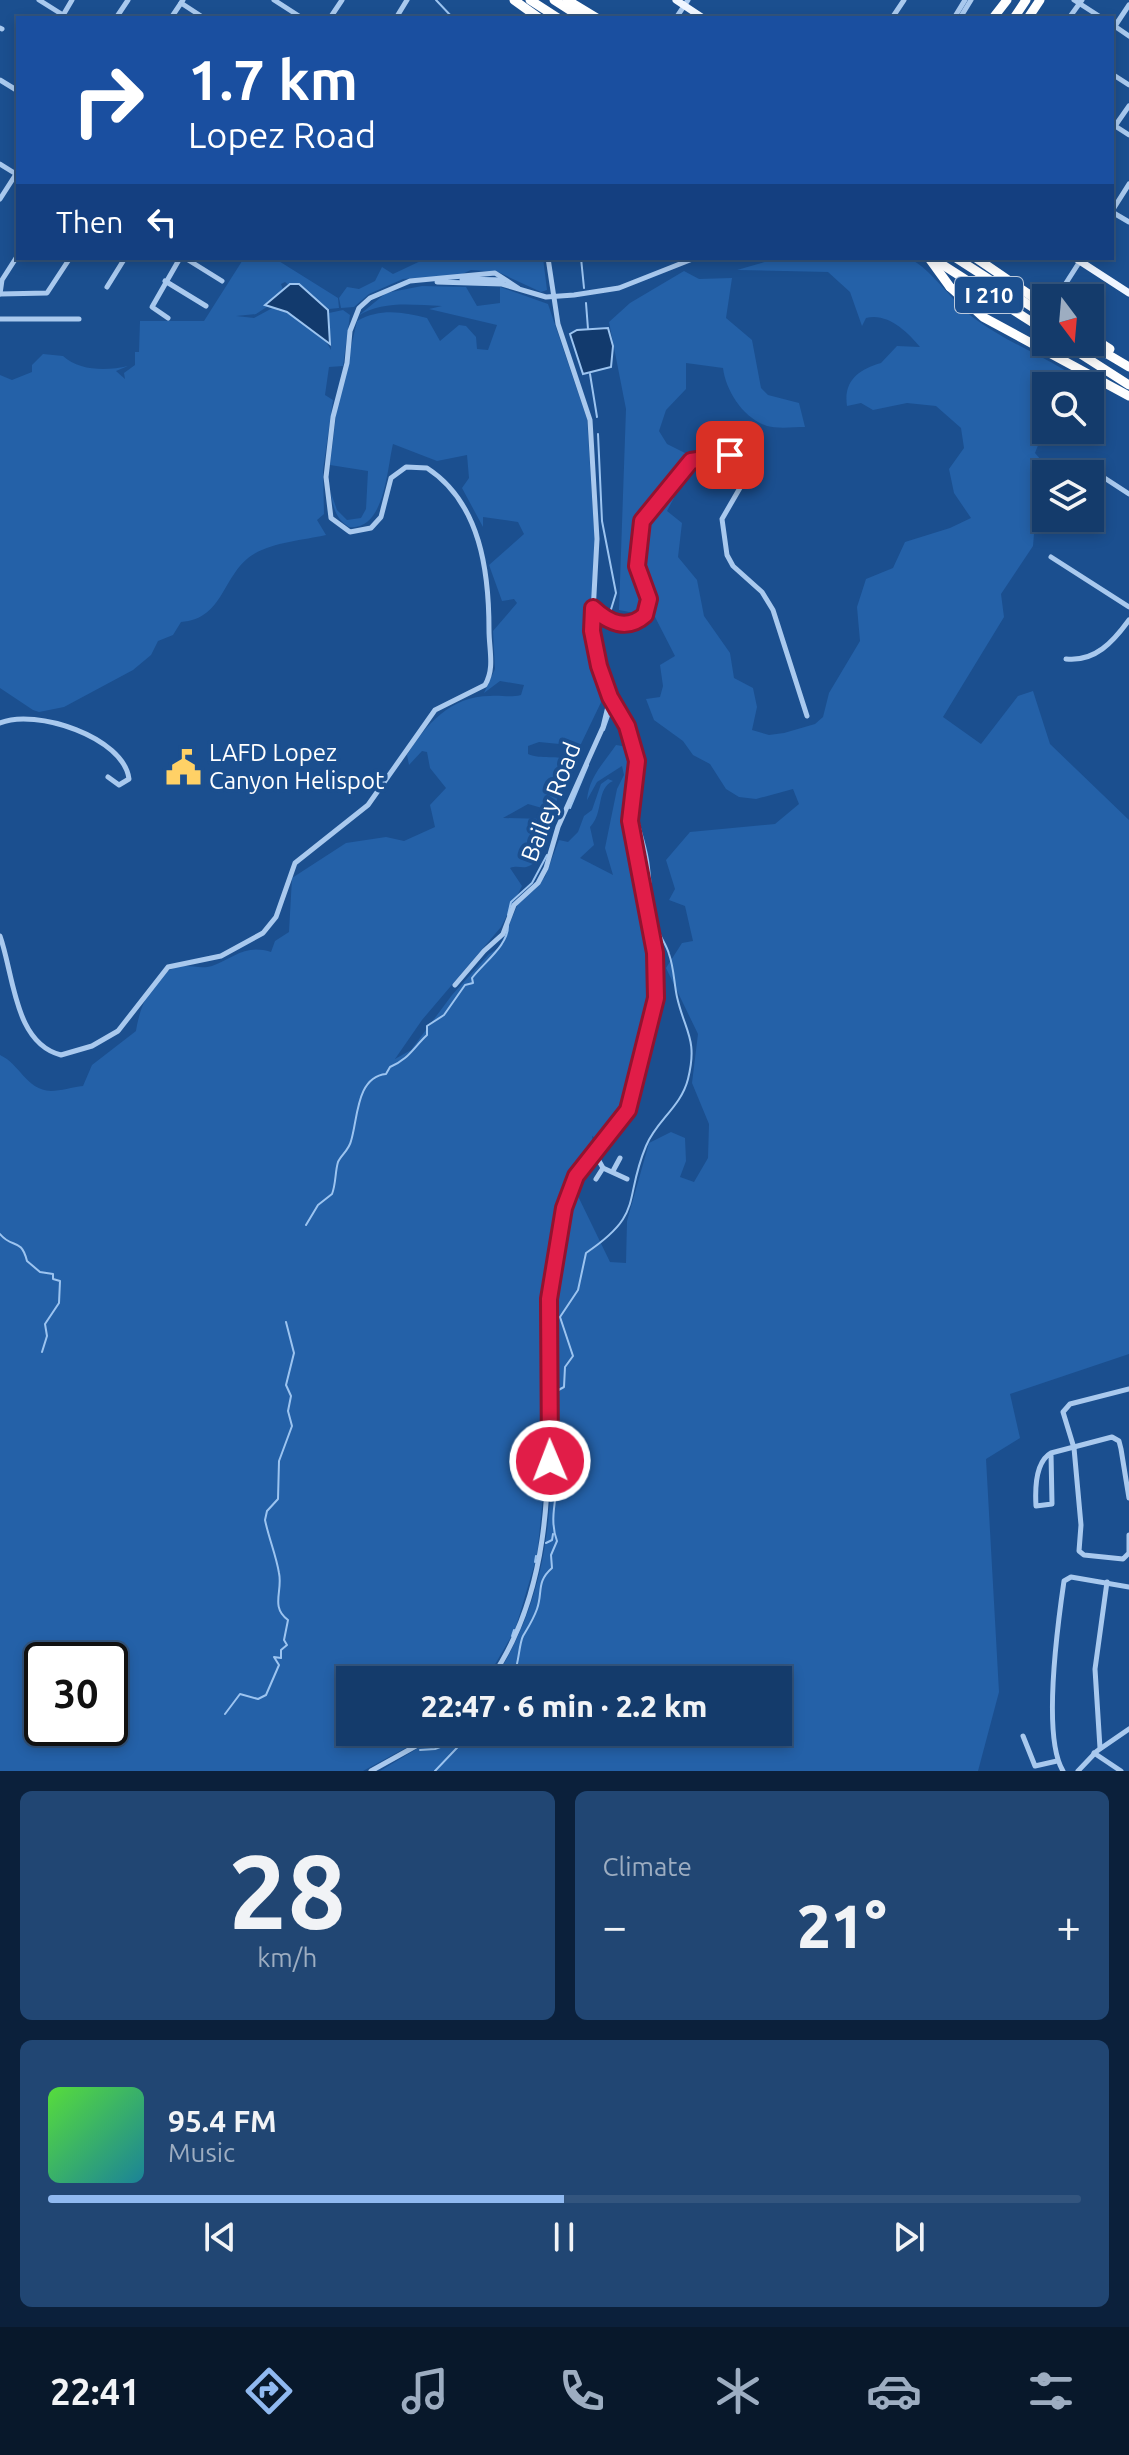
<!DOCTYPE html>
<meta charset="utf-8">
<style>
:root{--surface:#143b6b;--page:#214673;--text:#f1f3f6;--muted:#9dadc1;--line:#33557e;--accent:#90b9f0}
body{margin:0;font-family:Ubuntu,sans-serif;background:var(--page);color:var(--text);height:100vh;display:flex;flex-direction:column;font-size:30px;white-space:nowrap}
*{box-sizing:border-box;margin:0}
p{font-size:26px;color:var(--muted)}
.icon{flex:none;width:44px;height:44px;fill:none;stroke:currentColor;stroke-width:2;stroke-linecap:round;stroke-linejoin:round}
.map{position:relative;height:1771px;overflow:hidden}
.details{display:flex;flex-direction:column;gap:20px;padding:20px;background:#0b203b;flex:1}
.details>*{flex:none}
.hud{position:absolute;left:16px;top:16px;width:1098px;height:244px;border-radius:0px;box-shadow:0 4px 12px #0003,0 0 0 2px var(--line);background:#1a4fa0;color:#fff;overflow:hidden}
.needle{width:52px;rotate:164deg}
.controls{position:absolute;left:1032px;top:284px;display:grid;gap:16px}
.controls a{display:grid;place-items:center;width:72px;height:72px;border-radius:0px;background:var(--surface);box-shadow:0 4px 12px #0003,0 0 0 2px var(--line);font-size:40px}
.speed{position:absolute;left:24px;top:1642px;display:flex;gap:16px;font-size:40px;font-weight:700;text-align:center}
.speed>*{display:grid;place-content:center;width:104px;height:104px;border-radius:50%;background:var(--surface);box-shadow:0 4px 12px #0003,0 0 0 2px var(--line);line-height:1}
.speed .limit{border:4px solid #111;border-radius:12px;background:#fff;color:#111}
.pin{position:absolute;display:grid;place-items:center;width:68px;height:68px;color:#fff;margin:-34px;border-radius:16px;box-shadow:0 4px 12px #0006}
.me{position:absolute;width:88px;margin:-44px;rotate:359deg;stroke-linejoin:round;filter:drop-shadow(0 0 6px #0008)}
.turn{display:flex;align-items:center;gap:28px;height:168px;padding:0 40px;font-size:36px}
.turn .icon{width:104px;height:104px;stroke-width:2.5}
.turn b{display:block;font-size:56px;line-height:68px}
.then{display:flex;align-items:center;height:76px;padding:0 40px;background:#0003;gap:16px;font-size:30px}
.big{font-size:60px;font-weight:800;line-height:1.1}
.details .card{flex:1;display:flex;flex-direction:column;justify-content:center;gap:12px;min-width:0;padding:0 28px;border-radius:12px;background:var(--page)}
.details .dial{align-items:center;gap:0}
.dial b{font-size:104px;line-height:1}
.song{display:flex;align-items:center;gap:24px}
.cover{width:96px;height:96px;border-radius:12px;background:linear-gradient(135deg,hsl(110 70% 55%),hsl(190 70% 35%))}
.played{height:8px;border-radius:4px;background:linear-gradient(90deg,var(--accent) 50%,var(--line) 50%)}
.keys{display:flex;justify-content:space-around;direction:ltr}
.heat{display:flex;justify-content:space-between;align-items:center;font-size:44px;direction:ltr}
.details .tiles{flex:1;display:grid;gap:20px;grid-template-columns:1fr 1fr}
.card:last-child{grid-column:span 2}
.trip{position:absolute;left:336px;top:1666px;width:456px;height:80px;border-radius:0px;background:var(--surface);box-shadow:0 4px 12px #0003,0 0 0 2px var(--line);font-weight:800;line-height:80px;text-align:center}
.dock{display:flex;height:128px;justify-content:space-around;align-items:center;background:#08182b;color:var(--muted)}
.dock .icon{width:56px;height:56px}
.dock .on{color:var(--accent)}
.dock b{font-size:36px;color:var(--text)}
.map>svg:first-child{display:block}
.green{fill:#2461a8;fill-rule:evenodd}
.water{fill:#123a6d;stroke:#9cc4f0;stroke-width:2}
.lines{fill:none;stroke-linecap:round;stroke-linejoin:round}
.stream{stroke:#9cc4f0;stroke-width:2}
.minor{stroke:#a9c9ee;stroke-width:5}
.major{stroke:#f0f6ff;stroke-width:7}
.highway{stroke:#fff;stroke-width:9}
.highway-bridge{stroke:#fff;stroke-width:9}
.route-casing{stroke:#92132f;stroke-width:20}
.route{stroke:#e11d48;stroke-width:14}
.labels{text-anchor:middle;stroke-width:8;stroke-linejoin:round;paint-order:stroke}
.shield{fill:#1b4f8f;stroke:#bbcadd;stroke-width:2}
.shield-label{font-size:22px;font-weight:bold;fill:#fff}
.poi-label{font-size:24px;fill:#fff;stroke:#1b4f8f;text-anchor:start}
.street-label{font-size:24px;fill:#fff;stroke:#1b4f8f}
</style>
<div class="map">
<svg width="1129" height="1771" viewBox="0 0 1129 1771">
<rect width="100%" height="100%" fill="#1b4f8f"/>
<!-- green -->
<g class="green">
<path d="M 244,258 L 274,258 L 338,298 L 339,308 L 329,309 L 302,288 L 291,287 L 285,282 L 281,284 L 285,295 L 256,314 L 236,316 L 254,318 L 278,305 L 278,311 C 293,311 325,336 331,350 L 329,313 L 343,310 L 350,315 L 343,366 L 329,367 L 325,395 L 333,400 L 323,470 L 324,514 L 317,520 L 326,535 C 304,540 274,542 254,554 C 222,573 225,619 181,622 L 173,635 L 158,641 L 151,655 L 133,670 L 64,707 L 39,712 L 33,710 L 0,688 L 0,375 L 12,380 L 32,372 L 32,365 L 43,354 L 63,356 C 79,371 107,371 128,366 L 116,371 L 125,379 L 124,373 L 135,365 L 135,352 L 139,352 L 140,321 L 204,321 Z"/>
<polygon points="427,258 543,258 547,290 541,292 498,272 471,270 460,275 403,279 369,294 354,307 341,308 339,298 347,287 359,289 375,281 382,267 393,274"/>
<path d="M 779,258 L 909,258 C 934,271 952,303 978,321 C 1007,342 1042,355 1072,375 L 1032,372 L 1038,406 L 1046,407 L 1046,425 L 1035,453 L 1053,474 L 1046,474 L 1046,489 L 1036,509 L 1033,546 L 1001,594 L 1004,617 L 943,717 L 981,744 L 1018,696 L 1033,691 L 1050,744 L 1129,820 L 1129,1354 L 1010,1394 L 1020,1438 L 986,1459 L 999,1692 L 978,1771 L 380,1771 L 445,1732 L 778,1732 L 778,1680 L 494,1680 C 575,1554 544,1431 555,1292 C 558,1257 566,1223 575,1190 L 610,1262 L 626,1263 L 627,1221 L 649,1143 L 671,1132 L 685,1138 L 686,1161 L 680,1177 L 694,1182 L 708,1158 L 709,1124 L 692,1083 L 698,1034 L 666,968 L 682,943 L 693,941 L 685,906 L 669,900 L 675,889 L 666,860 L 690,832 L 775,824 L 799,804 L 793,789 L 756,799 L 739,797 L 726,789 L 710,764 L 693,755 L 683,741 L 654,720 L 646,699 L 660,697 L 663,686 L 660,665 L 675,656 L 655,617 L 619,610 L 626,409 L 609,322 L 630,303 L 684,271 L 699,279 L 732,278 L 726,318 L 752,340 L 761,388 L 768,395 L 799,403 L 805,427 C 794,427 778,429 767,426 C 743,418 726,391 723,368 L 686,363 L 686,389 L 666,410 L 659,431 L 667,444 L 687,454 L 685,477 L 667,511 L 682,523 L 678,557 L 697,580 L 704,616 L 730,653 L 734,678 L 753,688 L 757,707 L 752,730 L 769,735 L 784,733 L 815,724 L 823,717 L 829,693 L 860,641 L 857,607 L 866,579 L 893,568 L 905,542 L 950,528 L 971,518 L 954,493 L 949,469 L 964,448 L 961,428 L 936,406 L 907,403 L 873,410 L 861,403 L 847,406 C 843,380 860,369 881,363 L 897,346 L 920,347 C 908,332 887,312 866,318 L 862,326 L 850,292 L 828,272 L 737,270 Z"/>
<path d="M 422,286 L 466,287 L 477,306 L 500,303 L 500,287 L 548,304 L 587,419 L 595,544 L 590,631 L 605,694 L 580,746 L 539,742 L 528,746 L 528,754 C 541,760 558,754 569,761 L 555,806 L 542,808 L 528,804 L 503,818 L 545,819 C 546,831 542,862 529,866 C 523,869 518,865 510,868 L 522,886 L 501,927 L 422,1020 L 395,1059 L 411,1050 L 452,995 L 489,954 L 499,948 L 518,904 L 545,877 L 559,840 L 568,842 L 578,832 L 584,816 L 592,810 L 601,784 L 608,779 L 613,781 C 596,788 604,813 590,827 L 594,845 L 580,858 L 613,875 L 605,848 L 617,789 L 624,775 L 622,766 L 597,782 L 587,800 C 589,777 603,764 616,745 L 628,747 L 635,759 L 627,819 L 652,959 L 653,990 L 626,1108 L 601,1141 L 592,1136 L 594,1149 C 546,1199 547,1282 548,1347 L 543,1352 L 548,1447 L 537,1556 L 515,1630 L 486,1680 L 350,1680 L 350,1732 L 435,1732 L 363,1771 L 0,1771 L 0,1055 C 20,1064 26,1090 51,1091 C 61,1091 72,1087 83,1086 L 92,1065 L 136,1031 C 139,1010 151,977 174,968 C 185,963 200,970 212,966 C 234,958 245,944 271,952 L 275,941 L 289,932 L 292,878 L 346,843 L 386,837 L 404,841 L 435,827 L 430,805 L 446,788 L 430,768 L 427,752 L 422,751 L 409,765 L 407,755 C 426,724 451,696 490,696 C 502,695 509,698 521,695 L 524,685 L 500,681 L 484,693 L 495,669 L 493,631 L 517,603 L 514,599 L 502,601 L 489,565 L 524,534 L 518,522 L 483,517 L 483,527 L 462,488 L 469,478 L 467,455 L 437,461 L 393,444 C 387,468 385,531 349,527 C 336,519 333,508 331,493 L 337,510 L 347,520 L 361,518 L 366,509 L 368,471 L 330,465 L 337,408 L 357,321 C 381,308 402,312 427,318 L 440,341 L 459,325 L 466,326 L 476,337 L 477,349 L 488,350 L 497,325 L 429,309 L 442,306 C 413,305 383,300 358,316 L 386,293 ZM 42,1660 L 110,1660 L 110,1728 L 42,1728 Z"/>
</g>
<!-- water -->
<g class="water">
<polygon points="290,284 299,284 328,310 330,344 287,312 265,305"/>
<polygon points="608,328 613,346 611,367 583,374 570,334 577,330"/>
</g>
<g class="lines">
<!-- stream -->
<g class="stream">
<polyline points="436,0 453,18"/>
<polyline points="581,258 584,288"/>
<polyline points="586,303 588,329"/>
<polyline points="590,374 597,417"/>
<polyline points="598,434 602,521 616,593 609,616"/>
<path d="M 604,620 C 589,642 618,700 631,721"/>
<polyline points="633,725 644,772"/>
<polyline points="604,730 610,713"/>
<polyline points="570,808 588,765"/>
<polyline points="508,915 511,902 532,883 547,855"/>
<path d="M 306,1225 L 318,1205 L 332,1194 C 336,1184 335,1172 338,1162 C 341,1155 349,1150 351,1141 C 358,1119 356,1077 386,1074 L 390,1067 C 409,1059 413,1048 427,1035 L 427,1026 L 444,1015 L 465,985 L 473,983 L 472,978 C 484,962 509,945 508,925"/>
<path d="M 0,1234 C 12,1249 21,1237 27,1261 L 40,1272 L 53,1274 L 53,1279 L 60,1281 L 59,1303 L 45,1324 L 47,1336 L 42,1352"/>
<polyline points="546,1543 552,1540 553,1534"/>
<polyline points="535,1562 536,1556"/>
<polyline points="512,1636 514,1630"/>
<path d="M 519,1680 L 514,1674 C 519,1663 519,1644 523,1636 C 529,1626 533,1620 537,1609 C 543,1592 536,1582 552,1568 L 551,1555 L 557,1541 C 546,1512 564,1484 556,1454 L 563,1444 C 554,1431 551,1410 553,1393 L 564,1387 L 565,1367 L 573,1356 L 560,1317 L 578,1290 L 586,1253 C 645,1213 623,1201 646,1146 C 656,1121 681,1107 688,1079 C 698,1039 685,1032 677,997 C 674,983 674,968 669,954 C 666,943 657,933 655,921 C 651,901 651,880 648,860 C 641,821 630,820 643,777"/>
<path d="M 225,1714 L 240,1694 L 258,1699 L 266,1695 L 279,1665 L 274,1657 L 281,1658 L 281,1650 L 287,1645 L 284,1640 L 288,1620 C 270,1607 283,1591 279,1573 C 276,1555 269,1539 265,1520 L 267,1511 L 278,1499 L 279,1461 L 292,1426 L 288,1411 L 291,1396 L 286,1385 L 294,1353 L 286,1322"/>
<polyline points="420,1750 435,1749 461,1739"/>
<polyline points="435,1771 472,1732"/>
</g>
<!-- minor -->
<g class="minor">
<polyline points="39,0 63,15"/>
<polyline points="274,0 302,18"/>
<polyline points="1074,0 1102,18"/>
<polyline points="181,3 204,18"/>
<polyline points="62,17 72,0"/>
<polyline points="116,18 128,0"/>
<polyline points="171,18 183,0"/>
<polyline points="330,18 342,0"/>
<polyline points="396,18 407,0"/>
<polyline points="676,18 688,0"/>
<polyline points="892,18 904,0"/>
<polyline points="954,18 965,0"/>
<polyline points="960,18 971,0"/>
<polyline points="1069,18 1082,0"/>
<polyline points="1113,25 1129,36"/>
<polyline points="1115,26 1129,5"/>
<polyline points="0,28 2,29"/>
<polyline points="1112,74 1129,85"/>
<polyline points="0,80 18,91"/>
<polyline points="1112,124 1129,135"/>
<polyline points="1115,126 1129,106"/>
<polyline points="0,164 16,174"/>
<polyline points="0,199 18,171"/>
<polyline points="1112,211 1129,184"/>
<polyline points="1112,212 1129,222"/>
<polyline points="185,258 222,281"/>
<polyline points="376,259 377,258"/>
<polyline points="462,279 504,280"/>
<polyline points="165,281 206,306"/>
<polyline points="437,282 502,284 546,297 574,295 619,288 695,258"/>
<polyline points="107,287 125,258"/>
<polyline points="0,294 47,293 70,258"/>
<polyline points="0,294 2,280 18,255"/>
<polyline points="1059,294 1082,258"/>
<polyline points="168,318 152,307 180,258"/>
<polyline points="0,319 79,319"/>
<polyline points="1083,464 1129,494"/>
<polyline points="1051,557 1129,607"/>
<path d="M 594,609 C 610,623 627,631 645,615 L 649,599 L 637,566 L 641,526 L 647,512 L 691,461 L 719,454 L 734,456 L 748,474 L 722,519 L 727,555 L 733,566 L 762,592 L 773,610 L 807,716"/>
<path d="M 1066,659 C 1095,662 1113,642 1129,620"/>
<path d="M 0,723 C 35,708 124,737 129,779 L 119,785 L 108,777"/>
<path d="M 0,936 C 14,975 14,1043 61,1055 L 92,1046 L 118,1031 L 168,967 L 221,956 L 263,933 L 276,917 L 295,863 L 368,805 L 435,710 L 485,685 C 495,668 489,650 489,630 C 489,573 481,503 427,468 L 406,467 L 391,478 L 381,517 L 371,528 L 350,532 L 331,518 L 326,477 L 333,417 L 347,363 L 350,331 L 359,308 L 370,298 L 410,281 L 495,273 L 518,288"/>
<polyline points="455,985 484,951 503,934 514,905 538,883 546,868 558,827 603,727 610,698"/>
<polyline points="594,1152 603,1168 596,1179"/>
<polyline points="603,1168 627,1179"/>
<polyline points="613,1171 620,1158"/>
<polyline points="1129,1389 1070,1404 1063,1412 1074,1448 1081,1525 1079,1551 1084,1555 1123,1559 1129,1553 1129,1535"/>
<path d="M 1051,1453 L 1052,1504 L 1036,1506 C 1035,1489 1035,1462 1051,1453 L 1112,1437 L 1119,1441 L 1121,1449 L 1129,1498"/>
<path d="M 490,1680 C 567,1569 544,1429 549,1303 C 550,1272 558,1238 565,1207 C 573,1166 609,1147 627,1112 C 640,1087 655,1006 657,976 L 630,821 L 637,772 L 635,751 L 627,726 L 607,691 L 592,631 L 597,539 L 590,420 L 558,324 L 548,258"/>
<polyline points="1023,1736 1035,1766 1057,1761"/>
<polyline points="1100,1748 1095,1669 1107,1582"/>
<polyline points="1094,1753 1121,1771"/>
<polyline points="371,1771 441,1732"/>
<path d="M 1063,1771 C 1042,1737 1058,1622 1064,1581 L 1071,1577 L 1129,1587"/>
<polyline points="1078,1771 1097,1751 1129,1729"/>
</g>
<!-- major -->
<g class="major">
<polyline points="676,0 703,18"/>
<polyline points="1075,258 1129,293"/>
</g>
<!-- highway -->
<g class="highway">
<polyline points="514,0 539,18"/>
<polyline points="530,0 558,18"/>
<polyline points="554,0 582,18"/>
<polyline points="567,0 597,18"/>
<polyline points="993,18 1007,0"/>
<polyline points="1014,18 1026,0"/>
<polyline points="1028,18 1040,0"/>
<polyline points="932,258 1046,331"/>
<polyline points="956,258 1046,316"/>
<polyline points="976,258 1046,306"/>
<polyline points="950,287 983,317 1129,396"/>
<polyline points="1090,336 1110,349"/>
<polyline points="1062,342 1129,385"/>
<polyline points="1087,342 1129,367"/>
</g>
<!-- highway-bridge -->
<polyline class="highway-bridge" points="929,258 950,287"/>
</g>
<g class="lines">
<defs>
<path id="route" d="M 550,1461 L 549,1299 L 564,1208 L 576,1176 L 628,1110 L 656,998 L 655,953 L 630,821 L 637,761 L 627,726 L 610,697 L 599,666 L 592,631 L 593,608 C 609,623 627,631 645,615 L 649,599 L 637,566 L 642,521 L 691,461 L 730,455"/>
</defs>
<!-- route casing -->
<use href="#route" class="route-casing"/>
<!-- route -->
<use href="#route" class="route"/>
</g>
<!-- icons -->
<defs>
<symbol id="civic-bare" viewBox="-9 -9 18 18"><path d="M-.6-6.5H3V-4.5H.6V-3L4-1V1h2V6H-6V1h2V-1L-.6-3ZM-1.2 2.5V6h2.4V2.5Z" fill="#ffd166" stroke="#1b4f8f" stroke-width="2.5" paint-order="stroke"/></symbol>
</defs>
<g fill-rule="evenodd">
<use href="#civic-bare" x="158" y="742" width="51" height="51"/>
</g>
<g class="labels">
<!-- shield labels -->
<rect class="shield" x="955" y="277" width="68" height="36" rx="6"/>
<g class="shield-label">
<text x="989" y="303">I 210</text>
</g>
<!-- poi labels -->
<g class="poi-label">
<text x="209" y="761">LAFD Lopez<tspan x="209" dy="28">Canyon Helispot</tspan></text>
</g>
<!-- street labels -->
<g class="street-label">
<text transform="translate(551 802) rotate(-69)" y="8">Bailey Road</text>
</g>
</g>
</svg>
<div class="controls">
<a><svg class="needle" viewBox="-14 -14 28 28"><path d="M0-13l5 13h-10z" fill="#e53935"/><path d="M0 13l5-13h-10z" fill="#9dadc1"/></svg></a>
<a><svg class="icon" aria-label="search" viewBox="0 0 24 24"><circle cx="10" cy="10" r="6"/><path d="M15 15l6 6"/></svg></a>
<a><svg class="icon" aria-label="layers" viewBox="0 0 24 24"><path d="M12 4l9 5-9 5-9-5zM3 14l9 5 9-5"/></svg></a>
</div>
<div class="speed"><div class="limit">30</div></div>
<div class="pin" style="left:730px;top:455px;background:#d93025"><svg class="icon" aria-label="arrive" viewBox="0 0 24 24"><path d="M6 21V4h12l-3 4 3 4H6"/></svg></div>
<svg class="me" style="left:550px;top:1461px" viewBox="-20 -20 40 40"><circle r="17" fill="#e11d48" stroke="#fff" stroke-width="3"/><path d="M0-11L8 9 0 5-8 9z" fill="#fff"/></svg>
<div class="trip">22:47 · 6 min · 2.2 km</div>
<div class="hud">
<div class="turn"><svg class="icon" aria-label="right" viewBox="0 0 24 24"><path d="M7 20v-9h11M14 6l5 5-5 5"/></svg><div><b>1.7 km</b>Lopez Road</div></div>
<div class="then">Then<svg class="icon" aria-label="left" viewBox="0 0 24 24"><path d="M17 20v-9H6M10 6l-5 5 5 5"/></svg></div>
</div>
</div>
<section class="details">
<div class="tiles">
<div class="card dial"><b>28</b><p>km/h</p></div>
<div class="card"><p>Climate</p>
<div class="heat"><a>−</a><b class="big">21°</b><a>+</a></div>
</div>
<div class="card">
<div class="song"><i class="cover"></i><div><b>95.4 FM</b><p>Music</p></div></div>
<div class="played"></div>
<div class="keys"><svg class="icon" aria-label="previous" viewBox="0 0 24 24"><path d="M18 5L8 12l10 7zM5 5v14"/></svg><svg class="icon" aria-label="pause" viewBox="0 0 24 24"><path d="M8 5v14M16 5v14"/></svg><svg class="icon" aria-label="next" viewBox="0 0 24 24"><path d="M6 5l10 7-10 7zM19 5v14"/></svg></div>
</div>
</div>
</section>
<nav class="dock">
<b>22:41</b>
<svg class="icon on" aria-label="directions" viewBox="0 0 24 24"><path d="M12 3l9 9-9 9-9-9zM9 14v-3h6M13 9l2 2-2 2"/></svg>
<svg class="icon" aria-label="music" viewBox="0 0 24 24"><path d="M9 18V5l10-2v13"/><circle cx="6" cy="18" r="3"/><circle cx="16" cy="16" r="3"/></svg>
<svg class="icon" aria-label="phone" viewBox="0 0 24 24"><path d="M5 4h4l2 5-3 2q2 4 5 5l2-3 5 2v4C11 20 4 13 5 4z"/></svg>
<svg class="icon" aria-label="climate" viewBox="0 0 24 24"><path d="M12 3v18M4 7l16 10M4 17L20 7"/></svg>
<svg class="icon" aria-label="car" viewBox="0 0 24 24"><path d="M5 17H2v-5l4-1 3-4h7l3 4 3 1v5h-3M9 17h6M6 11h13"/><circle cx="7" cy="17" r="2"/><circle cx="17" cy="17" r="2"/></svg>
<svg class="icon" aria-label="filters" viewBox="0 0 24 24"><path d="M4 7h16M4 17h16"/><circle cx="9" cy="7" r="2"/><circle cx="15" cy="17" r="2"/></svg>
</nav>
